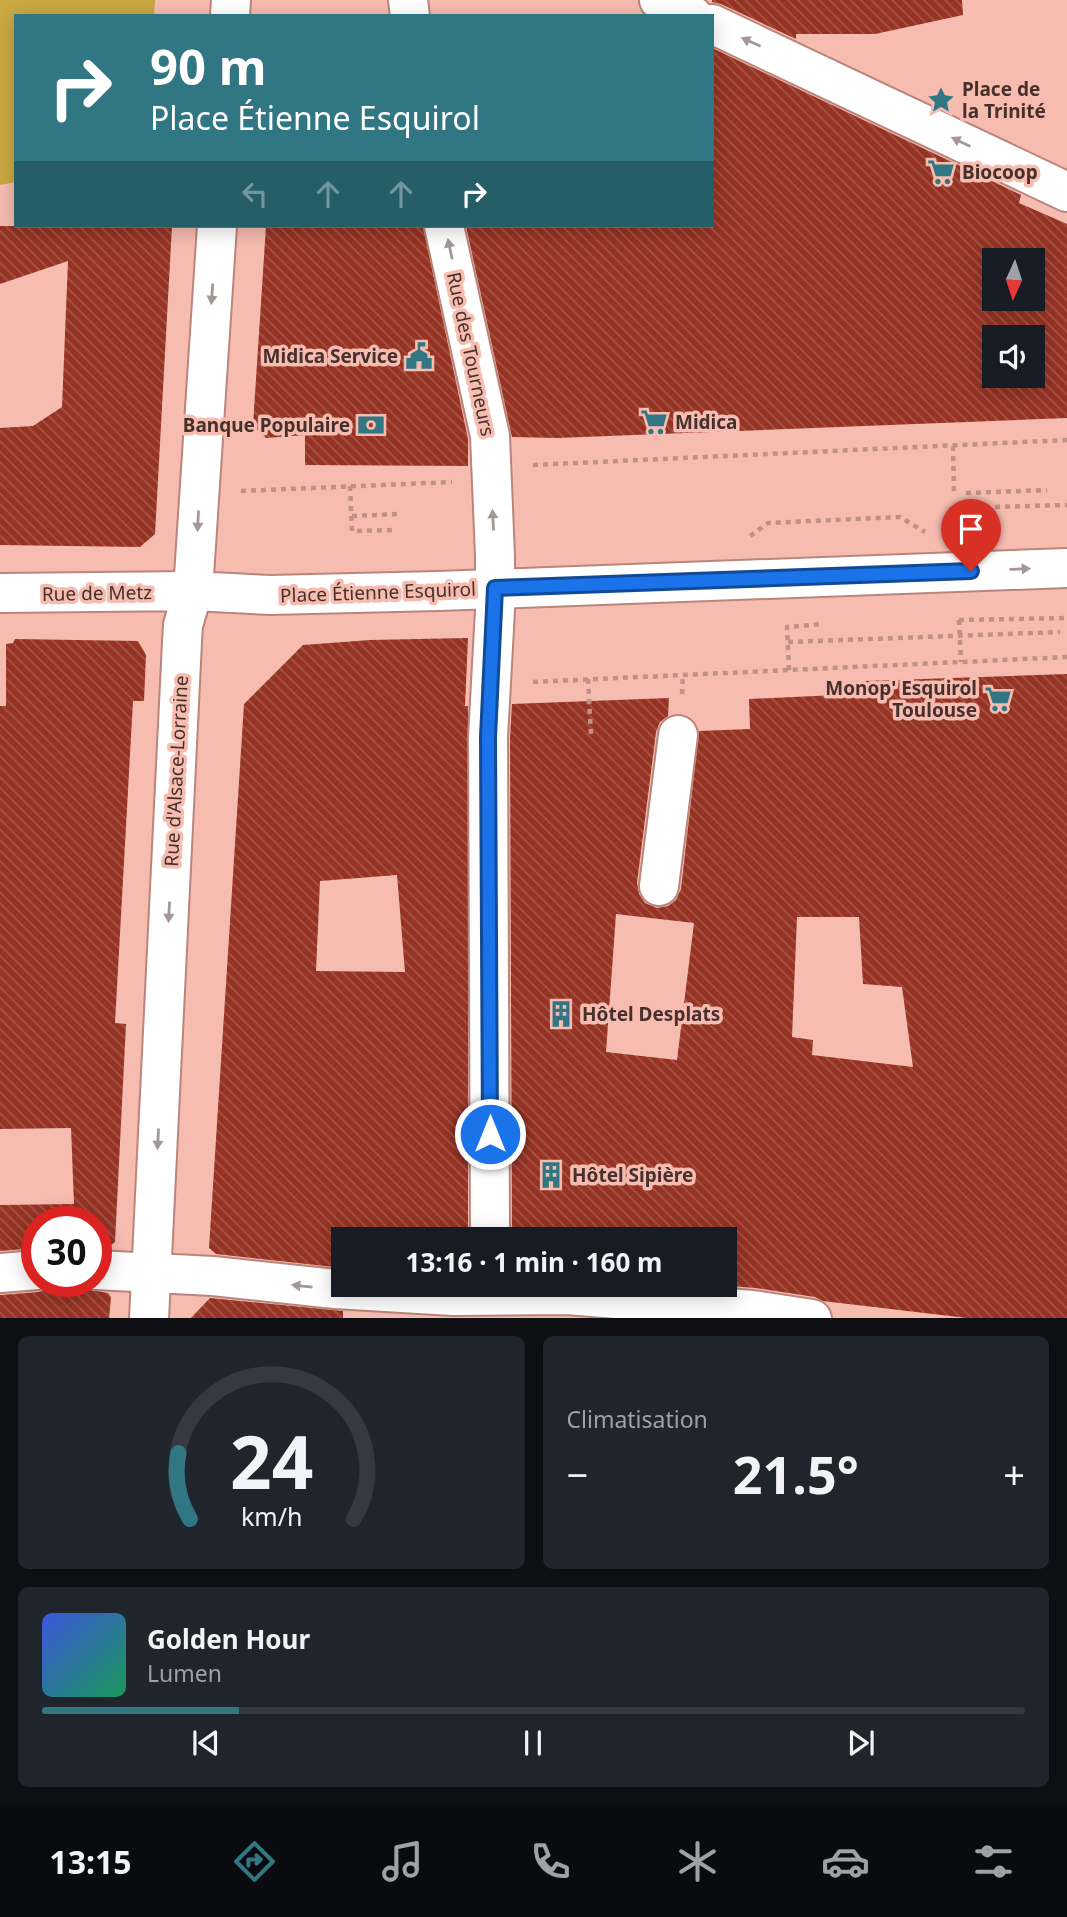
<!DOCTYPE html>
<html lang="fr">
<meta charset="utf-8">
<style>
:root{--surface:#171b24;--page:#20242c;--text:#f1f3f6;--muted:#9ea1a6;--line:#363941;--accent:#307683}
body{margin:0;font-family:"Noto Sans",sans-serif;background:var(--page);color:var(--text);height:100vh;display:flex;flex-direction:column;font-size:26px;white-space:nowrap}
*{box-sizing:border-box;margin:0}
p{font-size:23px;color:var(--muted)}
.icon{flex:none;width:38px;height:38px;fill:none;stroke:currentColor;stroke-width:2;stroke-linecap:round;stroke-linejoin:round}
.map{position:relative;height:1318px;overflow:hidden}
.drawer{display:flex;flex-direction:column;gap:18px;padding:18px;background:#0d0f14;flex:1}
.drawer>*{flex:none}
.guide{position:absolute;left:14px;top:14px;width:700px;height:214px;border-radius:0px;box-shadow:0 4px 18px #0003;background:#307683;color:#fff;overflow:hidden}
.needle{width:46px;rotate:183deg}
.fabs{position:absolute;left:982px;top:248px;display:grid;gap:14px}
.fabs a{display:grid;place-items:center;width:63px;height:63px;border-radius:0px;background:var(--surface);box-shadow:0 4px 18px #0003;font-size:35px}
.speed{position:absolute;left:21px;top:1206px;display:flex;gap:14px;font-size:35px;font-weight:700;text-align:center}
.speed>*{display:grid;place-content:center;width:91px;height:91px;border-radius:50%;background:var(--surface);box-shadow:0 4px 18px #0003;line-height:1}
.speed .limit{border:10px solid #d22;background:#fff;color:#111}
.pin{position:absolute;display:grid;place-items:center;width:60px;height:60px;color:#fff;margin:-72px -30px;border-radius:50% 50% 50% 0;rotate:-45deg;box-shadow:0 0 7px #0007}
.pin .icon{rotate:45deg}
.me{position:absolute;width:77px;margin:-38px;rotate:0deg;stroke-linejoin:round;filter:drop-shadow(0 0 5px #0008)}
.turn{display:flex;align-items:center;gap:24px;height:147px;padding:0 21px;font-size:32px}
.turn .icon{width:91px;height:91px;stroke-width:2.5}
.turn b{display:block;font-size:49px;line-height:60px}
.lanes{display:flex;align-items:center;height:66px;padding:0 21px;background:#0003;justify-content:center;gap:35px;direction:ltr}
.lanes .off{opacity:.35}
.big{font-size:52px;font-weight:700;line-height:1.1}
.drawer .tile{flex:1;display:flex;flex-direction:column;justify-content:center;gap:10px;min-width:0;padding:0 24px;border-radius:10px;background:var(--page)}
.drawer .dial{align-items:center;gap:0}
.dial svg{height:182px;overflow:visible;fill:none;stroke:var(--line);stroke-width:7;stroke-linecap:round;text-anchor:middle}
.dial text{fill:var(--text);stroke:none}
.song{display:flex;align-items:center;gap:21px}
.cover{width:84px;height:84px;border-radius:10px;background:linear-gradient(135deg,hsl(230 70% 55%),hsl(150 70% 35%))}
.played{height:7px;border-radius:4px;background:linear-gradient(90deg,var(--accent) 20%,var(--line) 20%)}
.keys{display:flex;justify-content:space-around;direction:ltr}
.heat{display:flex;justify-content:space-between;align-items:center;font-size:38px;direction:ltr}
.drawer .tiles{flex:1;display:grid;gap:18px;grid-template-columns:1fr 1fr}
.tile:last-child{grid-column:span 2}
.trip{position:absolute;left:331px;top:1227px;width:406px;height:70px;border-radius:0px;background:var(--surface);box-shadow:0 4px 18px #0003;font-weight:700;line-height:70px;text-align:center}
.dock{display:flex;height:112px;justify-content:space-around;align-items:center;background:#090b0e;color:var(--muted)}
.dock .icon{width:49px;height:49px}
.dock .on{color:var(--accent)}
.dock b{font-size:32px;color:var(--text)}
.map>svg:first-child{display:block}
.garden{fill:#c9a942}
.building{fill:url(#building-back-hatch);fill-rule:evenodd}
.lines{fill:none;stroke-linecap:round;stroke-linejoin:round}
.street-casing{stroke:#bb857b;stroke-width:42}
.secondary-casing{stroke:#bb857b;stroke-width:42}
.path{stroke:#c09187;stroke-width:4.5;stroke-dasharray:5 5;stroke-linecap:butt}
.street{stroke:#fff;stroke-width:38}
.secondary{stroke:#fff;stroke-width:38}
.oneway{fill:#a39896}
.route-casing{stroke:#114b97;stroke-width:18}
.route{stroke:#1a73e8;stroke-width:12}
.labels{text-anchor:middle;stroke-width:7;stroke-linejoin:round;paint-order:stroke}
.poi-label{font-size:19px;font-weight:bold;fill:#47302c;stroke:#f6bcb0;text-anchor:start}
.street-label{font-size:19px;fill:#47302c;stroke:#f6bcb0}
</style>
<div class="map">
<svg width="1067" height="1319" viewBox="0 0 1067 1319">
<defs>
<pattern id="building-back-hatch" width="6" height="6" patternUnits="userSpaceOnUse" patternTransform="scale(1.75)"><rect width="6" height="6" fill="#973323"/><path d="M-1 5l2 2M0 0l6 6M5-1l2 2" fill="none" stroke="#a3564a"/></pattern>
</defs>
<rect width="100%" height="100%" fill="#f6bcb0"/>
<!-- garden -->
<polygon class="garden" points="0,0 155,0 154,16 16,16 16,182 0,185"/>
<!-- building -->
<g class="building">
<polygon points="712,0 962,0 963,15 875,34 796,34 796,39 721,4 712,2"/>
<path d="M 712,48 L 994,182 L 1021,195 L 1019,203 L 1067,224 L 1067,418 L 557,438 L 512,437 L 466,226 L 712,226 ZM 994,261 L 1032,261 L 1032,299 L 994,299 ZM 994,338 L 1032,338 L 1032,376 L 994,376 Z"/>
<polygon points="0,226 172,226 155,534 140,547 0,545 0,428 33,426 62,407 68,261 0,284"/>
<polygon points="266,226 423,226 468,439 468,466 305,465 305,435 266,438 253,425"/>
<path d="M 468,638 L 465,706 L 468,706 L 468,1239 L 343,1239 L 343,1268 L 216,1254 L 209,1248 L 244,704 L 303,645 L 370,640 ZM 397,875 L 405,972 L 316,971 L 320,881 Z"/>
<polygon points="15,639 138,641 146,655 144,701 133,701 115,1023 126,1024 115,1242 106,1249 96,1248 96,1222 37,1222 37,1248 0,1251 0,1205 74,1204 71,1128 0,1129 0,706 6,706 6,644 13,643"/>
<path d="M 1067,674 L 1067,1319 L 975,1319 L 823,1301 L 815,1297 L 755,1288 L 708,1284 L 724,1284 L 724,1239 L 512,1239 L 510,738 L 512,704 L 669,698 L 668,716 L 660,722 L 656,732 L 637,883 L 639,894 L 645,903 L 657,908 L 668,906 L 676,900 L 681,889 L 699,731 L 750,729 L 749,699 L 835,695 L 835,682 ZM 616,914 L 694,923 L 677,1060 L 606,1052 ZM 797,917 L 859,917 L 863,984 L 902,987 L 913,1067 L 812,1055 L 813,1040 L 792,1037 Z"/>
<polygon points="55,1281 77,1281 85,1289 108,1293 111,1297 109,1319 0,1319 0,1295 39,1292 49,1288"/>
<polygon points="210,1298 343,1311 343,1319 190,1319"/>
</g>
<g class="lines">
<defs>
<g id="street">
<polyline points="408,0 410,16"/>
<polyline points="659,0 693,16"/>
<polyline points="712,24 1067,192"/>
<polyline points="444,226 490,436 495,556 495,610 488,737 490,1239"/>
<polyline points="0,593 193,591 183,625 182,642 149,1319"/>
<polyline points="659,886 678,735"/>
<polyline points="96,1270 213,1276 335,1289 453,1296 567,1295 752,1310 812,1319"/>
<polyline points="0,1273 37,1270"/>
</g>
<g id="secondary">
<polyline points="230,16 231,0"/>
<polyline points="217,226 193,591 270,595 438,591 1067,568"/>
</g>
</defs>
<!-- street casing -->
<use href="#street" class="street-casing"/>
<!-- secondary casing -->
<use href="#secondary" class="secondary-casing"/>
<!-- path -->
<g class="path">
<polyline points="953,446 954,493"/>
<polyline points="533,465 1067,440"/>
<polyline points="350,486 352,531 392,530"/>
<polyline points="241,491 452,482"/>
<polyline points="966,493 1047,490"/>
<polyline points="955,508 1067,505"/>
<polyline points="352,516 398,514"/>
<polyline points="750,536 768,523 900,517 925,532"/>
<polyline points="959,620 1067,618"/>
<polyline points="959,620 961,662"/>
<polyline points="788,642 1060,632"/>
<polyline points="789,670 787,627 823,624"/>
<polyline points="588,679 591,735"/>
<polyline points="533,682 1067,657"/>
<polyline points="682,694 683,674"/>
</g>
<!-- street -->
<use href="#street" class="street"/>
<!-- secondary -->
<use href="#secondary" class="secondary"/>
</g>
<!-- one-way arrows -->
<defs><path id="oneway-solid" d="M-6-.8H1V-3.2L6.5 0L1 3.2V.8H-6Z" transform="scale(1.75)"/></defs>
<g class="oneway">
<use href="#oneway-solid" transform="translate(751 42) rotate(-156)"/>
<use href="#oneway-solid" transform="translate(961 142) rotate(-154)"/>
<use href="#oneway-solid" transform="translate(450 249) rotate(-102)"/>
<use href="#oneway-solid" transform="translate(212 294) rotate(94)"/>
<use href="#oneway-solid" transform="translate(493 520) rotate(-93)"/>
<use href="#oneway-solid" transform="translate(198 521) rotate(93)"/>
<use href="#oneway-solid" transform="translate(1020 569) rotate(-2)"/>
<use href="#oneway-solid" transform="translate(169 912) rotate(93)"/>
<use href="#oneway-solid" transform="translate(158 1139) rotate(93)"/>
<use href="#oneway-solid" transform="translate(302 1286) rotate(-174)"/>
</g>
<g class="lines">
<defs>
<polyline id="route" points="490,1134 488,737 495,588 971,571"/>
</defs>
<!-- route casing -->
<use href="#route" class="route-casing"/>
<!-- route -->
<use href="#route" class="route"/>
</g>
<!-- icons -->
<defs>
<symbol id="sight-bare" viewBox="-9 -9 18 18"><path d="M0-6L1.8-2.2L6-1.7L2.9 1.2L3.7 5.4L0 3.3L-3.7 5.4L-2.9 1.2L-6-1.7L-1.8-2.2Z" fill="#307683" stroke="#f6bcb0" stroke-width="2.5" paint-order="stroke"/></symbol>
<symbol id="supermarket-bare" viewBox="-9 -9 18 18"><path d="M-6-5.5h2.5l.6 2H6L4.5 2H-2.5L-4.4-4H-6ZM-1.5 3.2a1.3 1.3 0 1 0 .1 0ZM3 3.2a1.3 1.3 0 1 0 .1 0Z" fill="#307683" stroke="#f6bcb0" stroke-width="2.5" paint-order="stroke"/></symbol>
<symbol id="civic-bare" viewBox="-9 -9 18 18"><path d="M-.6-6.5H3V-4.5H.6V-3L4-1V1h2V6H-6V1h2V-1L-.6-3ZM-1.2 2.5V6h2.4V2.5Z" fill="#307683" stroke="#f6bcb0" stroke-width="2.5" paint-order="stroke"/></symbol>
<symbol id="bank-bare" viewBox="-9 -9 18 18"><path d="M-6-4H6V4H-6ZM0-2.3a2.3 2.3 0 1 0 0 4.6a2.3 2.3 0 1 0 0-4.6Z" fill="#307683" stroke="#f6bcb0" stroke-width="2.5" paint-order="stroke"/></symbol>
<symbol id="building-bare" viewBox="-9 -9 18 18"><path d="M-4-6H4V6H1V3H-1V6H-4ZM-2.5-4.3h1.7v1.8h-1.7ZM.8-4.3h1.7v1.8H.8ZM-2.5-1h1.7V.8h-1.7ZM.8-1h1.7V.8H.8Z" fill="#307683" stroke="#f6bcb0" stroke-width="2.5" paint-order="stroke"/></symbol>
</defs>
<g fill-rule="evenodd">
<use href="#sight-bare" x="922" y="81" width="38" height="38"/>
<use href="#supermarket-bare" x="922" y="153" width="38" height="38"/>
<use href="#civic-bare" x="400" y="337" width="38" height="38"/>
<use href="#supermarket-bare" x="635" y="403" width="38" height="38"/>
<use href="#bank-bare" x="352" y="406" width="38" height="38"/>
<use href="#supermarket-bare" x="979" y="680" width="38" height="38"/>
<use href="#building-bare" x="542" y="995" width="38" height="38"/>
<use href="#building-bare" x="532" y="1156" width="38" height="38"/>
</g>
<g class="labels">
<!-- poi labels -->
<g class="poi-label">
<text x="962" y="96">Place de<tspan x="962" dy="22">la Trinité</tspan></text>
<text x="962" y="179">Biocoop</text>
<text x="398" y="363" text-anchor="end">Midica Service</text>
<text x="675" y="429">Midica</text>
<text x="350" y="432" text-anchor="end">Banque Populaire</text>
<text x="977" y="695" text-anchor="end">Monop' Esquirol<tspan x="977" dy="22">Toulouse</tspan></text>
<text x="582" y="1021">Hôtel Desplats</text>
<text x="572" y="1182">Hôtel Sipière</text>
</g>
<!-- street labels -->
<g class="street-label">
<text transform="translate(471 354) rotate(78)" y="7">Rue des Tourneurs</text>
<text transform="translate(378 592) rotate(-2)" y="7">Place Étienne Esquirol</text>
<text transform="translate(97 593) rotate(-1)" y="7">Rue de Metz</text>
<text transform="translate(176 771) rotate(-87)" y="7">Rue d'Alsace-Lorraine</text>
</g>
</g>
</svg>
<div class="fabs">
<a><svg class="needle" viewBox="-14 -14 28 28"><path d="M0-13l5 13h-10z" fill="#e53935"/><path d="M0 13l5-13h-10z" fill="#9ea1a6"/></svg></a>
<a><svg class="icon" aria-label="sound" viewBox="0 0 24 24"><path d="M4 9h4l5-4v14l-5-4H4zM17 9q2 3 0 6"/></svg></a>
</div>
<div class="speed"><div class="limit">30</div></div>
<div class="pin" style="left:971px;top:571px;background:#d93025"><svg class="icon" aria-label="arrive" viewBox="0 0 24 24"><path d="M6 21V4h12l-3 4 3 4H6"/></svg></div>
<svg class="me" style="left:490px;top:1134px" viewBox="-20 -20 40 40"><circle r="17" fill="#1a73e8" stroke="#fff" stroke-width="3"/><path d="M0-11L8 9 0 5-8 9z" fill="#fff"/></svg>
<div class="trip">13:16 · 1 min · 160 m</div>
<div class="guide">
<div class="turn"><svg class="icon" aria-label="right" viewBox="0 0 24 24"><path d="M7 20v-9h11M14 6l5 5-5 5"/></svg><div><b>90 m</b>Place Étienne Esquirol</div></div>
<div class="lanes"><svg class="icon off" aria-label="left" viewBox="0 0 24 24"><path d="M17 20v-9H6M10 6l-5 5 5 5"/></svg><svg class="icon off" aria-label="ahead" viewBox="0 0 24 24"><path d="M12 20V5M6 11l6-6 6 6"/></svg><svg class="icon off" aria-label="ahead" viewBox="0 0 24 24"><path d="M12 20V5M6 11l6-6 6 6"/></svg><svg class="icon" aria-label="right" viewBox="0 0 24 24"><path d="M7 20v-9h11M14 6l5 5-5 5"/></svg></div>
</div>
</div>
<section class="drawer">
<div class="tiles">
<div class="tile dial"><svg viewBox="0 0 100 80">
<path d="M14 69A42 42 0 1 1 86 69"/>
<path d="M14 69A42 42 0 0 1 9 40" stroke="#307683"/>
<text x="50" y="56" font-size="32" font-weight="700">24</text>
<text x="50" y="72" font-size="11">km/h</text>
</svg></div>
<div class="tile"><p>Climatisation</p>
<div class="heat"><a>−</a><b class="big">21.5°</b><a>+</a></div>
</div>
<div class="tile">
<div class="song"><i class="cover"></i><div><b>Golden Hour</b><p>Lumen</p></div></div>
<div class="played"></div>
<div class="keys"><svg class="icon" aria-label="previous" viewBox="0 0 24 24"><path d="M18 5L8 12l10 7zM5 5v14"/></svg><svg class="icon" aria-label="pause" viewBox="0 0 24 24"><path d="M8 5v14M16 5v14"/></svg><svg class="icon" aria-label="next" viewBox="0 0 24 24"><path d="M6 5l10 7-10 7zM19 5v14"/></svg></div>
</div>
</div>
</section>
<nav class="dock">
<b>13:15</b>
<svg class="icon on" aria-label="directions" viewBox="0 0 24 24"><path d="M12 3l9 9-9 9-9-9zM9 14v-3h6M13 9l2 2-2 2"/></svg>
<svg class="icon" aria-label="music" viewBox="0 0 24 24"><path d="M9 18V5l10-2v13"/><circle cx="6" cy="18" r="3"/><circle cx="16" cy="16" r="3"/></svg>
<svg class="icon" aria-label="phone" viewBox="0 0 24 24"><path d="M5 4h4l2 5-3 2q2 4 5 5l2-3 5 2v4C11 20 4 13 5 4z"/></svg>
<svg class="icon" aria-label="climate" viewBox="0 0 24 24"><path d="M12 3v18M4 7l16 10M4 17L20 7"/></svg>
<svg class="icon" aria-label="car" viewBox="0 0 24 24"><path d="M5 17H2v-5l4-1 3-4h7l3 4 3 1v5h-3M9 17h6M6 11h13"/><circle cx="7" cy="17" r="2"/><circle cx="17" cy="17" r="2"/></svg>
<svg class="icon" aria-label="filters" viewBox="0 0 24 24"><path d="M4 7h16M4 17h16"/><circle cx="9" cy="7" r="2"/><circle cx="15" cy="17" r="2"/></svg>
</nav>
